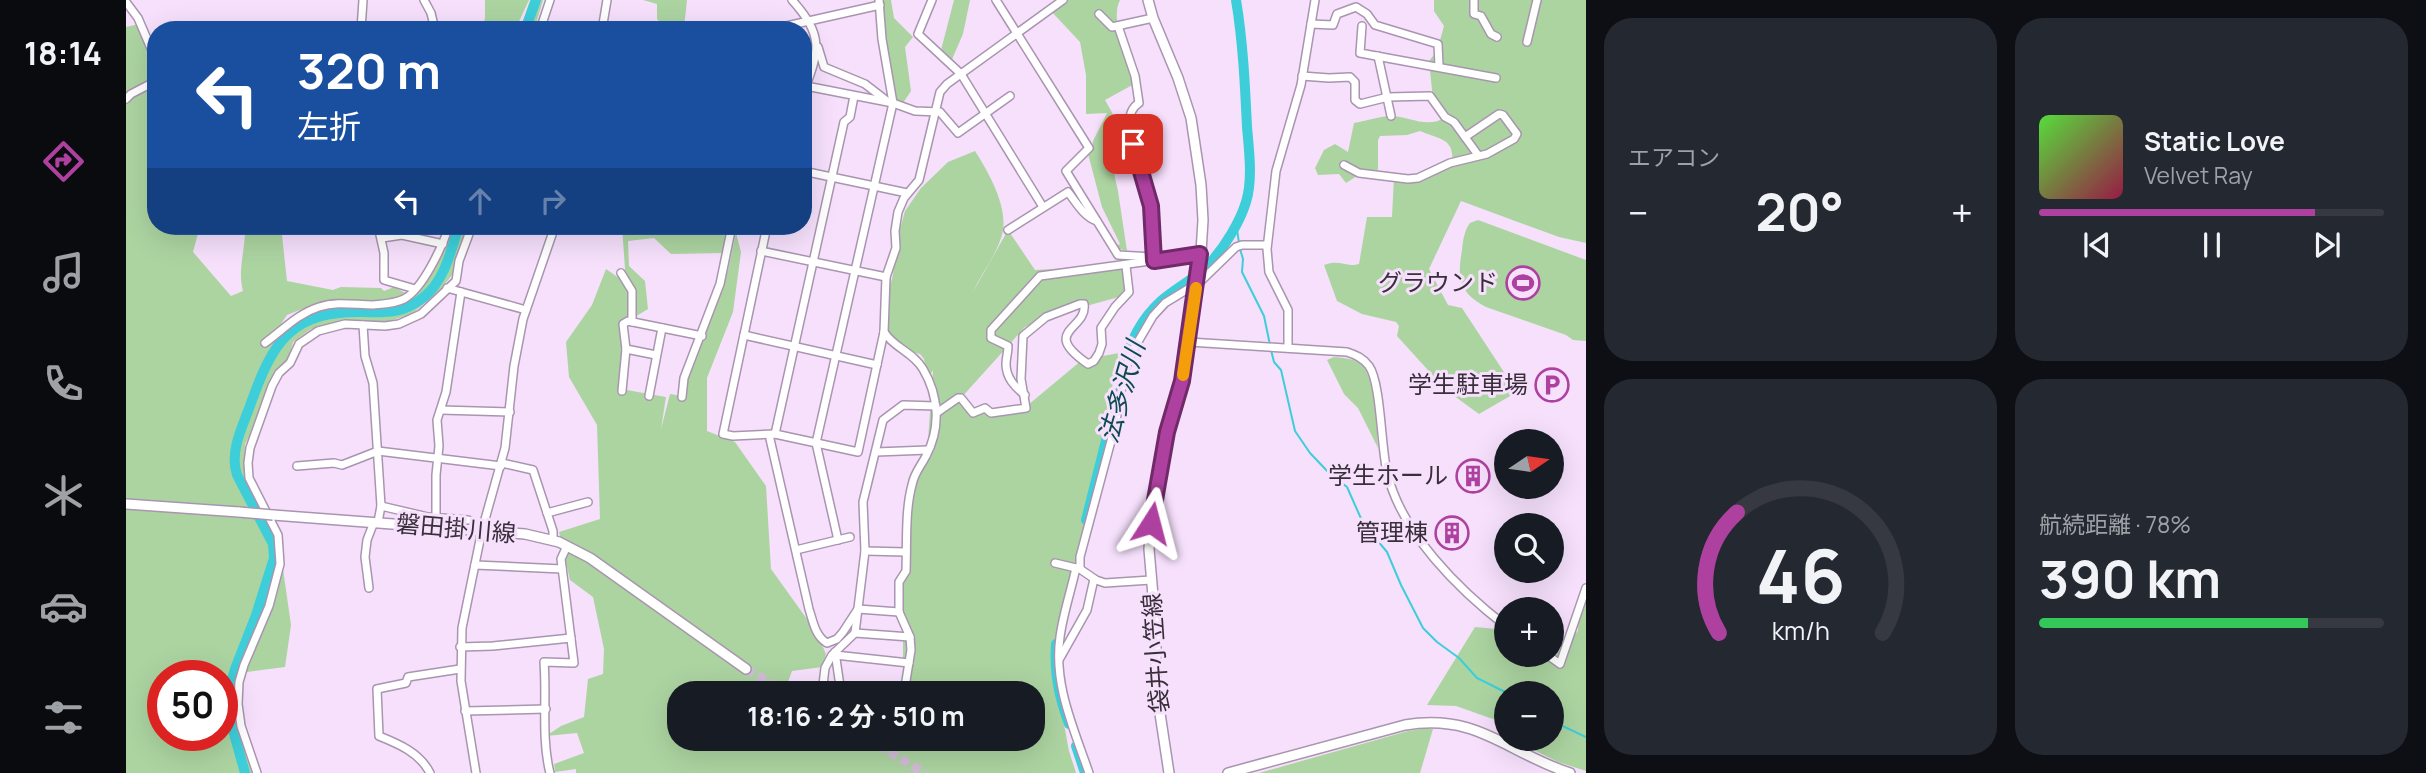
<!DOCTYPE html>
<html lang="ja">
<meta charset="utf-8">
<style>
:root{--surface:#171b24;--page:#242831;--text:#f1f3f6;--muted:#9ea1a6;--line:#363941;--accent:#ae41a0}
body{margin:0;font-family:Manrope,"Noto Sans JP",sans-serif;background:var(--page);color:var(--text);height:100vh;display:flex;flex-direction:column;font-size:26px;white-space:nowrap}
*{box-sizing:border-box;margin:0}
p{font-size:23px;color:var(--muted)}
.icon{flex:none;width:38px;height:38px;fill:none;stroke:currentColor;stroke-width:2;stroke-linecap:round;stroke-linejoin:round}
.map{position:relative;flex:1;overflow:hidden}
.details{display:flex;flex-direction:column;gap:18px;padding:18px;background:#0d0f14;width:840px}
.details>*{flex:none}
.top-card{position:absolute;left:21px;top:21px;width:665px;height:214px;border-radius:28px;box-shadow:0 7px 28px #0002;background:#1a4fa0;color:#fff;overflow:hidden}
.needle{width:46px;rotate:77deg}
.controls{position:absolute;left:1368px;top:429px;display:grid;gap:14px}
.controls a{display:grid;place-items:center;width:70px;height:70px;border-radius:50%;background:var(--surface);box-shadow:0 7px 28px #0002;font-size:35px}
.speed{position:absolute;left:21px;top:660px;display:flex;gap:14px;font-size:35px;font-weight:700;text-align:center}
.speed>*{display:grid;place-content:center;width:91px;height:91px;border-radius:50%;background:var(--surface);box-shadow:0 7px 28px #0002;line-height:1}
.speed .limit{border:10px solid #d22;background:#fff;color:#111}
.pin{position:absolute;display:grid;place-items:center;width:60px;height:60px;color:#fff;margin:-30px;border-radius:14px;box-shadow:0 4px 10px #0006}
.me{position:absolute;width:77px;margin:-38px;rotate:9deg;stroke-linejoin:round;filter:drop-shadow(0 0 5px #0008)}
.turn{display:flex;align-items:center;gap:24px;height:147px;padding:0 35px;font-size:32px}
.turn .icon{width:91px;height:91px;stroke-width:2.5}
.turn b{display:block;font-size:49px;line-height:60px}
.lanes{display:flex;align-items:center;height:66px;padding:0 35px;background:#0003;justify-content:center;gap:35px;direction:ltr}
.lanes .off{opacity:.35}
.big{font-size:52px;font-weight:700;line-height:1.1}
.details .card{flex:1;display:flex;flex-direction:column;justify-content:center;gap:10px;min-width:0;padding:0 24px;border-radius:28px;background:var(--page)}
.details .dial{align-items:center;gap:0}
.dial svg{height:182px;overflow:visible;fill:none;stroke:var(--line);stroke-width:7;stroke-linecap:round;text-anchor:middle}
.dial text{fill:var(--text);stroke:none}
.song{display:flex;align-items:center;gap:21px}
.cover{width:84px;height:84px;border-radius:10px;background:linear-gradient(135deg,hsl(110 70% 55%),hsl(340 70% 35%))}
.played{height:7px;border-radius:4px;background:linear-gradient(90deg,var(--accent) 80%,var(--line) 80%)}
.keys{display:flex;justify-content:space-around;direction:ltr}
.heat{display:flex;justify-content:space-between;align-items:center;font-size:38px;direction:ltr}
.charge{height:10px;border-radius:5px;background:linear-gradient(90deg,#34c759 78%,var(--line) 0)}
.details .tiles{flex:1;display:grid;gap:18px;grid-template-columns:repeat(2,1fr)}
.trip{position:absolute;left:541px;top:681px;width:378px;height:70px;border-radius:28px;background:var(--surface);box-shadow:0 7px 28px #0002;font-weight:700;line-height:70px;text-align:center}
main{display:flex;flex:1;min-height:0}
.menu{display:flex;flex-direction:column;width:126px;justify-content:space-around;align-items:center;background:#090b0e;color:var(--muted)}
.menu .icon{width:49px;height:49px}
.menu .current{color:var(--accent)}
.menu b{font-size:32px;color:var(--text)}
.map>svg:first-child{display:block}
.green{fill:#acd4a1;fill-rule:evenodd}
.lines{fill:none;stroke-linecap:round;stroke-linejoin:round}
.stream{stroke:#3dced9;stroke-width:2}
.river{stroke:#3dced9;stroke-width:10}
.major-tunnel{stroke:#d0bdd5;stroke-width:9;stroke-dasharray:9 4.5;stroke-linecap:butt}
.minor-casing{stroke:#a995af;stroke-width:10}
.major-casing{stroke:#a995af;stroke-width:12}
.minor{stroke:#fff;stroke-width:7}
.major{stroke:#fff;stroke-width:9}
.major-bridge-casing{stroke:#a995af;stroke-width:12;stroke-linecap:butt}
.major-bridge{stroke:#fff;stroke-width:9}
.route-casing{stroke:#712a68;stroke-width:18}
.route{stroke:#ae41a0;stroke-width:12}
.slow{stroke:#f59e0b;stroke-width:12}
.labels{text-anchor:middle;stroke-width:6;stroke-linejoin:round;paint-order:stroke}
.poi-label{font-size:24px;fill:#382f3a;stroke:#f6e0fc;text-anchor:end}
.street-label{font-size:24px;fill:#382f3a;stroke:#f6e0fc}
.water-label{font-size:26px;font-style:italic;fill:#0c4b50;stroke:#f6e0fc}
</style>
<main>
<nav class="menu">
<b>18:14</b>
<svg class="icon current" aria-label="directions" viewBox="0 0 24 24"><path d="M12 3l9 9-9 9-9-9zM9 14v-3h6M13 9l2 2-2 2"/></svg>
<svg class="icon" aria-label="music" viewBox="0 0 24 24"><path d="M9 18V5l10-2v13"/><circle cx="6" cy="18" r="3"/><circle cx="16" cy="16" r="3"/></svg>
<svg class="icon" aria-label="phone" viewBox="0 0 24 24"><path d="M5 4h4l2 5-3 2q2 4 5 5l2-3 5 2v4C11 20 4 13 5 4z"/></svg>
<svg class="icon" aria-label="climate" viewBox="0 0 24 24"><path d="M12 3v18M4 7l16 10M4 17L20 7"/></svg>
<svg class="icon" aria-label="car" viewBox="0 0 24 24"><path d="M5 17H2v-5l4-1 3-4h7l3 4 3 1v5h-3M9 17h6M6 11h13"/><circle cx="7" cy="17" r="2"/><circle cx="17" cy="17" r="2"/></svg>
<svg class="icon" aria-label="filters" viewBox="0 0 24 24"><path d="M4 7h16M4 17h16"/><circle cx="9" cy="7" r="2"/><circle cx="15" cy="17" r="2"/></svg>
</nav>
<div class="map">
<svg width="1460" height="773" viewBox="0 0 1460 773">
<rect width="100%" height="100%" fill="#f6e0fc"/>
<!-- green -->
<g class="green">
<polygon points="359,0 403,0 389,30 357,30 359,17"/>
<polygon points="404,0 417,0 408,30 394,30"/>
<polygon points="517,0 561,0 558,28 542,30 531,19 531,4"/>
<polygon points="758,0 765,0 768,18 787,37 779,47 785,91 775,106 765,89 758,49"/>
<polygon points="828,0 844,0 837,34 824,64 814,54"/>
<path d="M 937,0 L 994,0 C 983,20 1003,62 1010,83 L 979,100 L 993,125 L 980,143 L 981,161 L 987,169 L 992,191 L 1001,251 L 987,247 L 994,244 L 976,207 L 961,150 L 966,148 L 967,141 L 981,113 L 960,114 L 960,75 L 954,42 L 924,10 Z"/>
<path d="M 1308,0 L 1460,0 L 1460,243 L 1433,237 L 1335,201 L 1303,269 L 1322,305 L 1336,308 L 1391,392 L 1353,414 L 1320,390 L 1271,336 L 1273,326 L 1270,322 L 1236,314 L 1211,301 L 1198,265 C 1215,259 1219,268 1233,264 L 1241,217 L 1266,217 L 1268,177 L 1292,178 L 1326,162 C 1329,138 1312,139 1294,131 L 1281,135 L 1254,136 L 1252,140 L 1252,169 L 1247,175 L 1231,176 L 1220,183 L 1213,174 L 1192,175 L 1189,168 L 1198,150 L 1209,144 L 1222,152 L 1228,123 C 1239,121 1251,117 1263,116 C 1281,115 1302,130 1319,117 L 1347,156 L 1352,155 L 1307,99 L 1303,61 L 1311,51 L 1318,26 L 1308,11 Z"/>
<path d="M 13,24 L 30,81 L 30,226 L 74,226 L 67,252 L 105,296 L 117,291 C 111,269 120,249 119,226 L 155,226 L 161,281 L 207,290 L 215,287 L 255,288 L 258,291 L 268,287 L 287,297 L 302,277 L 325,226 L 341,226 L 327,274 L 313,291 L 286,314 L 260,322 L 216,320 L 185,329 L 167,342 L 160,367 L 149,381 L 137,412 L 119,444 L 118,475 L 145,531 L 124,512 L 153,541 L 165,625 L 159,667 L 121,672 L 105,681 L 114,720 L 133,773 L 0,773 L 0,27 ZM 194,302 L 195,303 L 142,343 L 161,315 ZM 37,676 L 96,676 L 96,735 L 37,735 Z"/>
<path d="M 849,151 C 863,173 885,211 875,238 C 869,257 855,274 847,292 L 882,230 L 909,270 L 995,265 L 1000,295 L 924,316 L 899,327 L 835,398 L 847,413 L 896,410 L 956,360 L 993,353 L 958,529 L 933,637 L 932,692 L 943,751 L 950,773 L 450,773 L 450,769 L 429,772 L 428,764 L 458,753 L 451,733 L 420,736 L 435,726 L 458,717 L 462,679 L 477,674 L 478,649 L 467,597 L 444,580 L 433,532 L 474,519 L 471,425 L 443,377 L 440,342 L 466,305 L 480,269 L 500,283 L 496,226 L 605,226 L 597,253 L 545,254 L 528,238 L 502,241 L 503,266 L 519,281 L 522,309 L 497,324 L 495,389 L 540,397 L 535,429 L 544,394 L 556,396 L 602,270 L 610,233 L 615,252 L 607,312 L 581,378 L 581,431 L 609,442 L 640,486 L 645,569 L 691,633 L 700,654 L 696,667 L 666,671 L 658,693 L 553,693 L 553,738 L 906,738 L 906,693 L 777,693 L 777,512 L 801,454 L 807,370 L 802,379 L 798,359 L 794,354 L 778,350 L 758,327 L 759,303 L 767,275 L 770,244 L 779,211 L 795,188 L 822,162 Z"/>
<path d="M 1352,220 L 1460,260 L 1460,341 L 1447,340 L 1440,335 L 1360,307 C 1333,293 1331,278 1336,250 C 1337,241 1338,231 1344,223 Z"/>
<path d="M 1208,357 C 1217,358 1227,358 1235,364 C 1249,376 1251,429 1252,448 L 1232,408 L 1218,394 L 1201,360 Z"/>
<polygon points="1460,588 1460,771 1432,762 1402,747 1399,739 1426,738 1426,693 1381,693 1381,724 1330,706 1301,705 1349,627 1381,630 1381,654 1426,654 1432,651 1452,631 1453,608"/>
<polygon points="1301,728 1307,729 1294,773 1133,773 1282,731"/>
</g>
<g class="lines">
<!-- stream -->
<g class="stream">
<polyline points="1110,223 1113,243"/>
<polyline points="1114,249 1117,259 1116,272 1138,316 1144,345"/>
<polyline points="1145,350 1148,362 1155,370 1169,431 1184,453 1204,474 1221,487 1237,523 1261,552 1275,585 1297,628 1311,642 1333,658 1351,678 1381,693"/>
<polyline points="1426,721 1460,737"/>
</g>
<!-- river -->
<g class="river">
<polyline points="399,30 410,0"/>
<path d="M 997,370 C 1003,343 1014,320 1035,301 C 1051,287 1071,278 1085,262 C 1099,246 1114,222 1120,202 C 1127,180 1123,150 1121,127 C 1119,85 1117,42 1110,0"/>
<polyline points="960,520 992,393"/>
<path d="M 930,644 C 928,673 933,697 943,724"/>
<polyline points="950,746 959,773"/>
<path d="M 119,773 L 105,723 L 101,697 L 109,669 L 130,615 L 148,558 L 147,544 L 111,475 C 103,451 117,426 125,403 C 147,341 166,310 238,312 C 262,313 278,313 298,297 C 319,280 325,250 333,226"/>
</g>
<!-- major-tunnel -->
<g class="major-tunnel">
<polyline points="620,669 662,693"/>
<polyline points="740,738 799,773"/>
</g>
<defs>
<g id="minor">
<polyline points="298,0 305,13 309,30"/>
<path d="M 666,0 C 699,37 693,51 677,94"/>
<polyline points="806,0 792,34 835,74 917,207"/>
<polyline points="870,0 963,148 940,171 992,255 1027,257"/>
<polyline points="1348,0 1348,14 1355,16 1365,34 1371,37"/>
<polyline points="0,2 12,18 30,60"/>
<polyline points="973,14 986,27 1027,18"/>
<polyline points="1185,24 1207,25 1211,14 1230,7 1241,14 1249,25 1312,44 1313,66"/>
<path d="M 992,26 L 1009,76 L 1013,103 C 1000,111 1006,126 996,140 L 1007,144 L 1025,206 L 1027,258"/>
<polyline points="1236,26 1234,53 1370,78"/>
<polyline points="558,28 656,27 754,5"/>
<polyline points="235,30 237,0"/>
<polyline points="414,30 424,0"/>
<polyline points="476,30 481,0"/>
<polyline points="1401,42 1411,0"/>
<polyline points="692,47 698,67 739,84 761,101"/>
<polyline points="1252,56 1265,116"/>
<polyline points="1176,76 1203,78 1224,77 1229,82 1229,100 1234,104 1262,97 1304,96 1319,117 1328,122 1352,155"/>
<polyline points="680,86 767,103 789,111 814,112 832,133 884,96"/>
<polyline points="0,99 5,94 30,81"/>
<polyline points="1218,165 1233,173 1282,179 1292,178 1324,163 1361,154 1388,139 1391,134 1377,115 1373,114 1339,137"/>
<polyline points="677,171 781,193"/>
<polyline points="252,226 258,253 258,280 289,289"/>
<polyline points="641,226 597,434 607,436 649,434 732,452 758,332 760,277 770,248 769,231 772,212 778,198 793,180 814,92 821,84 937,0"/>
<path d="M 882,230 L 942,192 C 950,202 958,217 971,221"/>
<polyline points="256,238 276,235 317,244"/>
<polyline points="635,251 760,277"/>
<polyline points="495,273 506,291 506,322"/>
<polyline points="321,288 400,310"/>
<polyline points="237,325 239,356 247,383 255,506 252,522"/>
<path d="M 758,332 C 768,348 787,352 797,369 C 813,396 815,428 800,456 C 795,466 788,473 786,485 C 779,510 781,544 780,571 L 773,582 L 773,612 L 784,637 L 785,650 L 778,693"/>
<polyline points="618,335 751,365"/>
<path d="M 1063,342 L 1221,352 C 1230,355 1237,358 1243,366 C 1255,383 1255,447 1261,472 C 1275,533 1333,590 1381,627"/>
<path d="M 139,343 C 157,330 171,314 193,307 C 211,301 229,305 247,305 C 257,304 268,304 278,299 C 297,289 317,245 323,226"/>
<polyline points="1162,348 1162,310 1143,272 1141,249 1150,171 1175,85 1189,0"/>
<polyline points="500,349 530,355"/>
<polyline points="496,391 500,349 497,324 502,321 576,336"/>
<path d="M 899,395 C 889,387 880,378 880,364 C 880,358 882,353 882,346 L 865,338 L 865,330 L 914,276 L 1075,254"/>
<polyline points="523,396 536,328"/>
<polyline points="556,397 558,378 594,284 606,226"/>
<polyline points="315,410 384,412"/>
<path d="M 812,412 L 832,398 L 835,398 L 847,413 L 859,408 L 865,413 L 900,408 L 895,379 L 897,336 L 920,317 L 954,304 L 958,304 C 962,330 913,330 962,364 L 968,361 L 973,353 L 976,344 L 975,328 L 989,307 L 1003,292 L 1000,266"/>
<polyline points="649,434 718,122 724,117 728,96"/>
<path d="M 644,439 L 683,609 C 687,621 689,636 701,643 L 711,639 L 717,632 L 732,609 L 773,612"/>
<polyline points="750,452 802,450"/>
<polyline points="376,463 407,470 427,531 427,540"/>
<polyline points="171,466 208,463 216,465 252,451 375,466"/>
<polyline points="255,506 302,517 342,520"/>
<polyline points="421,513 462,502"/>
<polyline points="310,518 310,475 313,446 311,420 320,392 335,292"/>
<polyline points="712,540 690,443 767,103 756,39 753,0"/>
<polyline points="670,550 724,537"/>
<polyline points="739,551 780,552"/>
<polyline points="929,563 954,569 970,580 979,583 1025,580"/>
<polyline points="349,565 436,569"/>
<path d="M 950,568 C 945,591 937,614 934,637 C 927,684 948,729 963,773"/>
<polyline points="954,569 954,557 989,426 999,369 1006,352 1027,316 1039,303 1075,281 1110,247 1116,245 1141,245"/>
<polyline points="243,588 239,557 241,540 248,522"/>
<polyline points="729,633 784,637"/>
<polyline points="334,647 367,646 445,638"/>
<polyline points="709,652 715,693"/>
<polyline points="1420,654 1434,664 1460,588"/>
<polyline points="709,655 783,663"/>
<polyline points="934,658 961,610 968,579"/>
<polyline points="696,693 699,668 706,655 729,633 739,551 737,502 757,420 777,405 810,406"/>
<polyline points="339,711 420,709"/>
<polyline points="131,773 115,726 112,704 113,682 118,665 143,606 154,564 152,535 123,478 122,463 124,448 146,386 153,373 164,363 173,344 192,331 219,324 259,326 273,324 295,314 330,281 333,261 346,226"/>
<path d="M 304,773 C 294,753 273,744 253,736 L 251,689 L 280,683 L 282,677 L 334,669"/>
<polyline points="350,773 335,681 336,628 356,530 379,448 388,366 397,319 429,226"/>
<path d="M 424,773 C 415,738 421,698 418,662 L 448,663 L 435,559 L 441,546"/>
</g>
<g id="major">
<polyline points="1022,0 1027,18 1052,78 1065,118 1075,185 1077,220 1074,268 1062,346 1056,381 1041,432 1025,523 1023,549 1030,631 1030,687 1043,773"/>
<polyline points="0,504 113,512"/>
<polyline points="147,515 399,534 433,542 464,558 620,669"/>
<path d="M 1102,773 L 1279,725 C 1353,713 1381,753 1444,773"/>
</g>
</defs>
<!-- minor casing -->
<use href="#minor" class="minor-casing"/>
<!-- major casing -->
<use href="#major" class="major-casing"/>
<!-- minor -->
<use href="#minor" class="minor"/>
<!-- major -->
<use href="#major" class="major"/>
<defs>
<polyline id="major-bridge" points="113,512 147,515"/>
</defs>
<!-- major-bridge casing -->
<use href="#major-bridge" class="major-bridge-casing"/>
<!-- major-bridge -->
<use href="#major-bridge" class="major-bridge"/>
</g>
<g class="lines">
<defs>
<polyline id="route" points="1007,144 1025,206 1028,261 1074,254 1056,381 1041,432 1025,523"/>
</defs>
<!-- route casing -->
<use href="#route" class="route-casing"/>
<!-- route -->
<use href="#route" class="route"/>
<!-- slow -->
<polyline class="slow" points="1057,375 1070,288"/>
</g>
<!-- icons -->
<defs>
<symbol id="stadium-ring" viewBox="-11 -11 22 22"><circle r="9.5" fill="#f6e0fc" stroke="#ae41a0" stroke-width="1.5"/><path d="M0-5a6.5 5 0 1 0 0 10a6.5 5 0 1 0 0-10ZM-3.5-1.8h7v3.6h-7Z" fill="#ae41a0"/></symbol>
<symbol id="parking-ring" viewBox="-11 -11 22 22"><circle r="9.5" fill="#f6e0fc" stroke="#ae41a0" stroke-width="1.5"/><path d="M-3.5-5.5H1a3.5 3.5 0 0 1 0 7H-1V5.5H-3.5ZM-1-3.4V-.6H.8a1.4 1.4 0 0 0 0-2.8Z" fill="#ae41a0"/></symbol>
<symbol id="building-ring" viewBox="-11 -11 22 22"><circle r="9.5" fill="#f6e0fc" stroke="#ae41a0" stroke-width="1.5"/><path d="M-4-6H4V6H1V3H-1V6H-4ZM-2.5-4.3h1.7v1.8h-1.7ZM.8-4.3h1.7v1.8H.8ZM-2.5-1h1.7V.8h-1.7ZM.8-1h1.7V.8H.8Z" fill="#ae41a0"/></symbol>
</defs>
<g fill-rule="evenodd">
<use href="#stadium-ring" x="1378" y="264" width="38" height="38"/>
<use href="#parking-ring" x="1407" y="366" width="38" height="38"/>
<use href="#building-ring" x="1328" y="457" width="38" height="38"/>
<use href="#building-ring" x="1307" y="514" width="38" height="38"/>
</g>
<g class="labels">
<!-- poi labels -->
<g class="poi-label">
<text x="1372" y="291">グラウンド</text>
<text x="1402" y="393">学生駐車場</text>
<text x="1322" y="484">学生ホール</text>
<text x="1302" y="541">管理棟</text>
</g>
<!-- street labels -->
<g class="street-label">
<text transform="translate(330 529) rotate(5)" y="8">磐田掛川線</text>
<text transform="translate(1030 653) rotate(-94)" y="8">袋井小笠線</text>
</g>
<!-- water labels -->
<g class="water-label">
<text transform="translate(996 392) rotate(-74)" y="9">法多沢川</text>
</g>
</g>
</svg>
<div class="controls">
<a><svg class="needle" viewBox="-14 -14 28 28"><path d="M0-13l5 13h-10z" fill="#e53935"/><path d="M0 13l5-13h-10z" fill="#9ea1a6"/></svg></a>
<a><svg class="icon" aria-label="search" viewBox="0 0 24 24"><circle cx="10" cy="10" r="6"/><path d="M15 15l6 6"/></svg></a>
<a>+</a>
<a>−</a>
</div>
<div class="speed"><div class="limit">50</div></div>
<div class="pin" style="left:1007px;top:144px;background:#d93025"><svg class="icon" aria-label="arrive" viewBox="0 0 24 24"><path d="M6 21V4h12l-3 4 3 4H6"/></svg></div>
<svg class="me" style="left:1025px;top:523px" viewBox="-20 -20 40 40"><path d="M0-17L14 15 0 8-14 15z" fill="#ae41a0" stroke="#fff" stroke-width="4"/></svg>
<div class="trip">18:16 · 2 分 · 510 m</div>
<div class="top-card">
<div class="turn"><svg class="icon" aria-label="left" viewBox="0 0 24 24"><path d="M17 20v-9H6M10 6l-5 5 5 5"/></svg><div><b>320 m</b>左折</div></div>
<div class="lanes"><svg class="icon" aria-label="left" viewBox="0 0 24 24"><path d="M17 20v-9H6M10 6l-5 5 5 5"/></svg><svg class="icon off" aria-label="ahead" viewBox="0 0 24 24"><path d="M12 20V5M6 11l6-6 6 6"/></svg><svg class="icon off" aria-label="right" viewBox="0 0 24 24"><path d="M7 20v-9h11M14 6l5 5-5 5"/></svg></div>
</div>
</div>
<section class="details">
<div class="tiles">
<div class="card"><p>エアコン</p>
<div class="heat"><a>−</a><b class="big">20°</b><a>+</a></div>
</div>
<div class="card">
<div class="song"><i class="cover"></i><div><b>Static Love</b><p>Velvet Ray</p></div></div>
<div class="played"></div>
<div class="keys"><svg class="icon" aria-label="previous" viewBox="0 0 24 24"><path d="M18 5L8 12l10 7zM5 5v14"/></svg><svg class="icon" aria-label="pause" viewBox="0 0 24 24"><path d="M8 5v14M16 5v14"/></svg><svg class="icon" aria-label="next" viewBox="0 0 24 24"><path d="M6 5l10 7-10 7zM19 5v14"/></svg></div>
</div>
<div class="card dial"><svg viewBox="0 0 100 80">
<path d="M14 69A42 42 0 1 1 86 69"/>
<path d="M14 69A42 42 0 0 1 22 16" stroke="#ae41a0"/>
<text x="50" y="56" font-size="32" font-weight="700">46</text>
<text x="50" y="72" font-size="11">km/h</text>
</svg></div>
<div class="card"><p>航続距離 · 78%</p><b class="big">390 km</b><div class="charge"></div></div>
</div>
</section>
</main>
